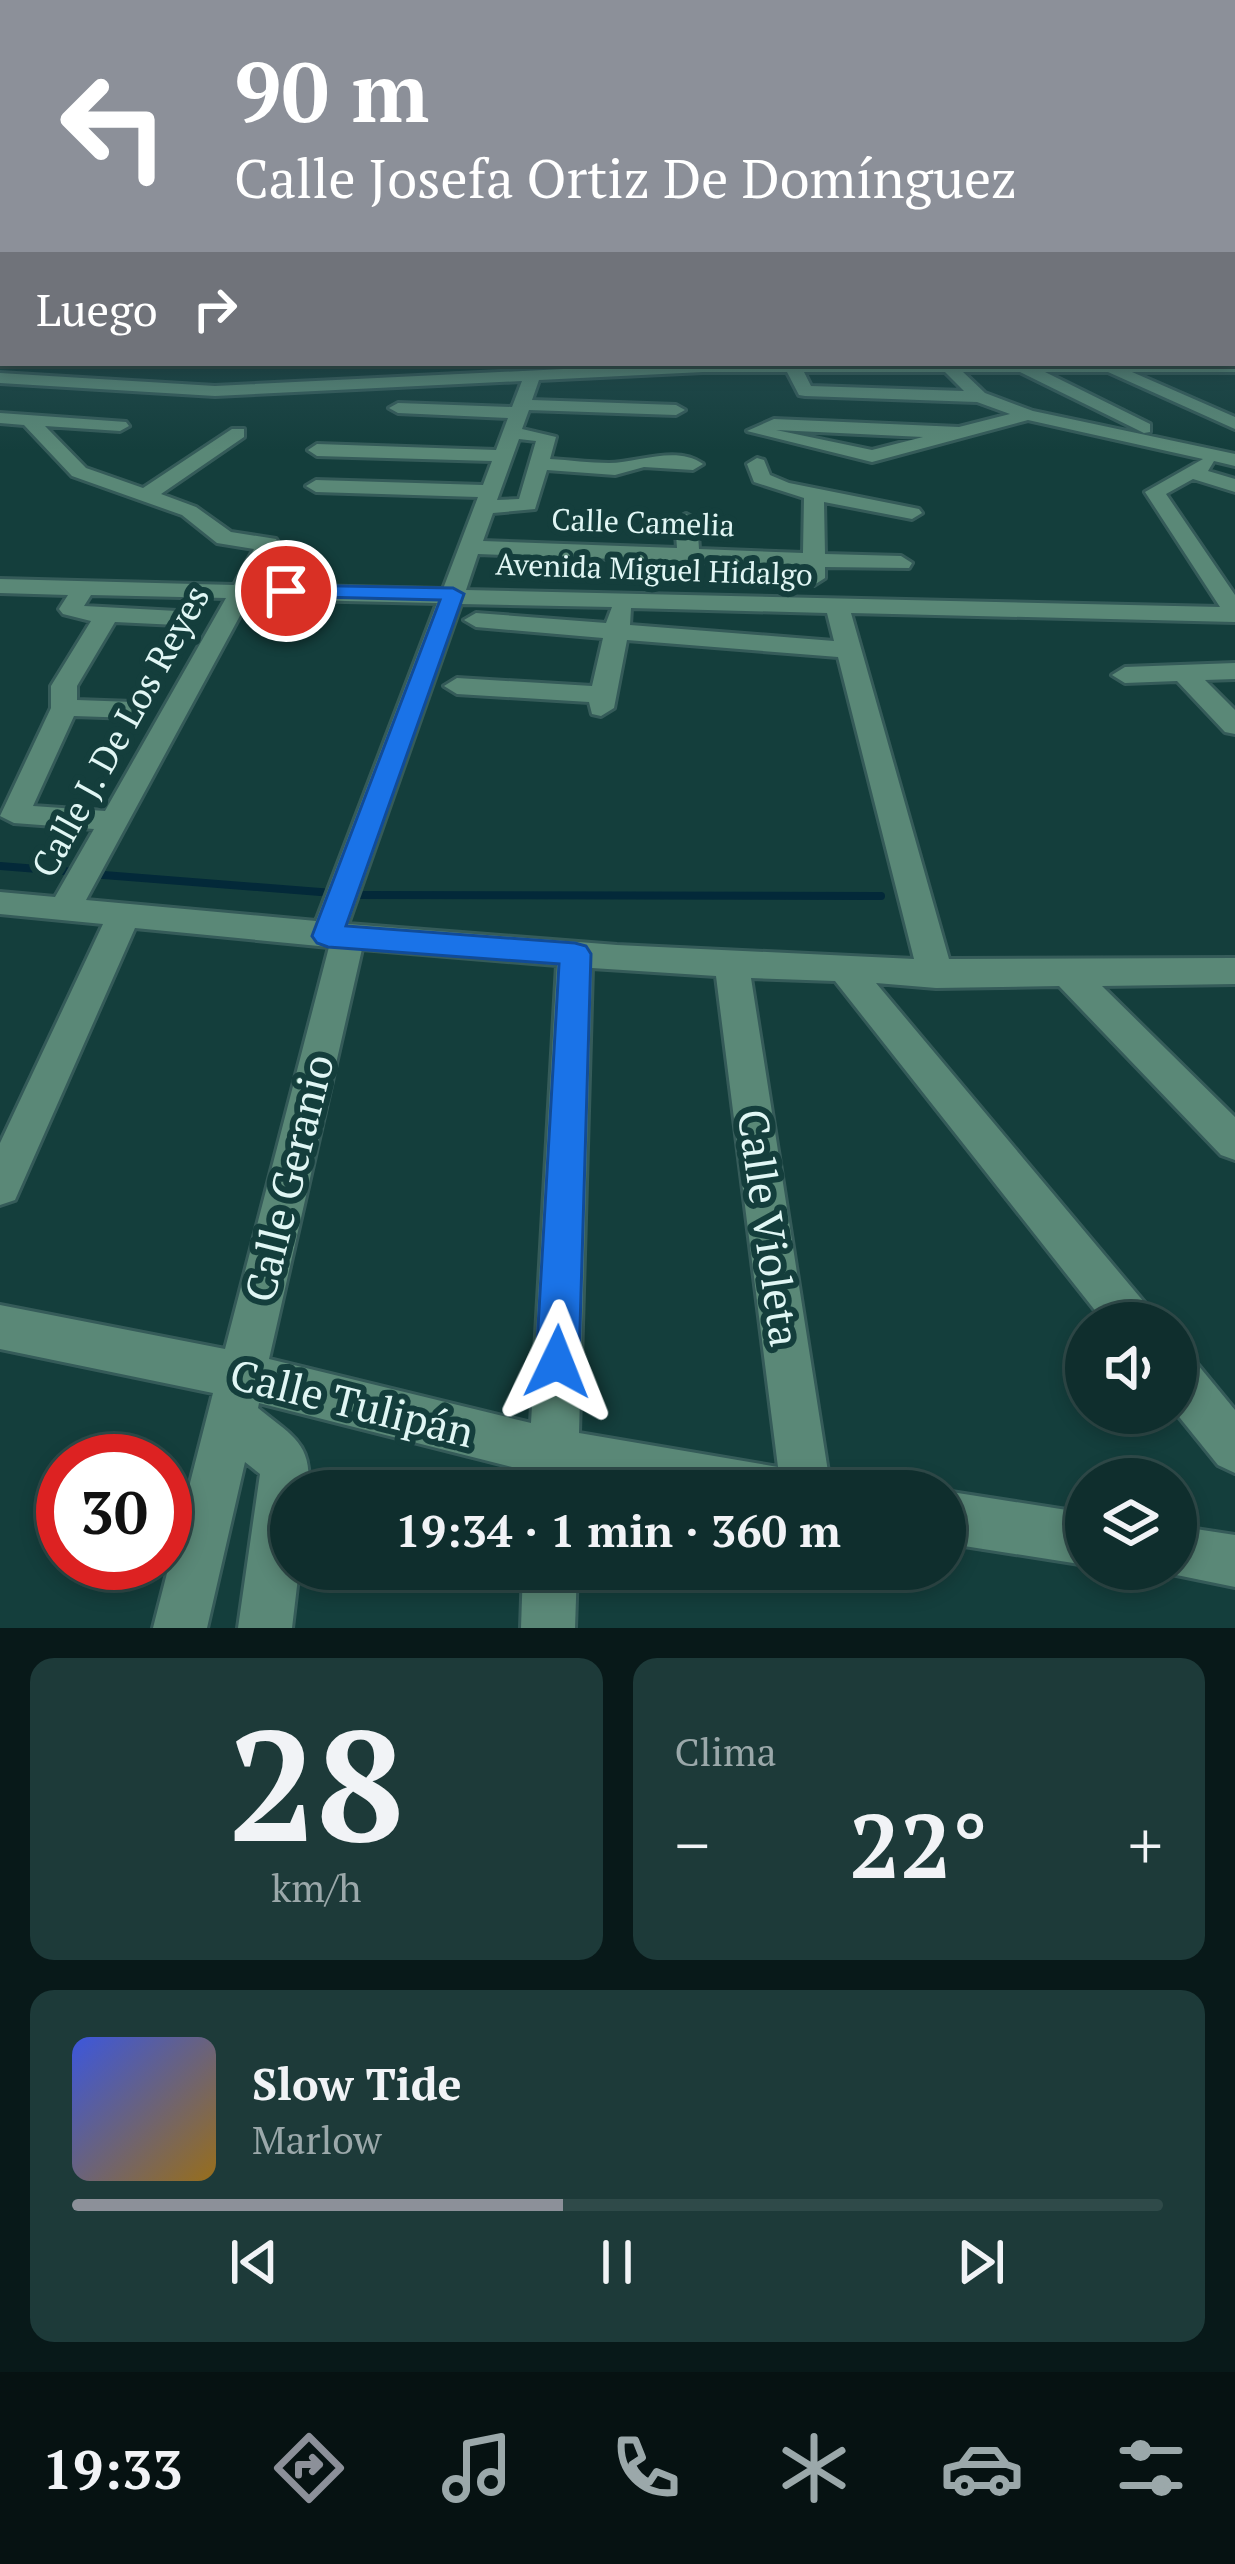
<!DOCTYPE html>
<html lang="es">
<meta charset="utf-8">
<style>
:root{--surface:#0f2e2d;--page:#1d3a39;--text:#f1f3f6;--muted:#9ba8aa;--line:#2f4a49;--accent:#8c9099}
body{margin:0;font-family:"PT Serif",serif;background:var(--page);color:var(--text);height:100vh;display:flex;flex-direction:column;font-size:45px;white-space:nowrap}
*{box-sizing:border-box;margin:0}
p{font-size:39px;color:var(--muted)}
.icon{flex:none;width:66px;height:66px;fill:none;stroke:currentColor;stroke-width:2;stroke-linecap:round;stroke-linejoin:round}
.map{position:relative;height:1628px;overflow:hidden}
.side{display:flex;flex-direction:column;gap:30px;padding:30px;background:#081919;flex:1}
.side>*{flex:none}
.guide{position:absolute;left:0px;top:0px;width:1236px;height:366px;box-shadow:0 6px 18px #0003,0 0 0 3px var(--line);background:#8c9099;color:#fff;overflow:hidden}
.buttons{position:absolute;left:1065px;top:1302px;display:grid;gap:24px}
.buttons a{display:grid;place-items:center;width:132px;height:132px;border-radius:50%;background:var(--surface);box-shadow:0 6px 18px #0003,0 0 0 3px var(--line);font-size:60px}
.speed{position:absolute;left:36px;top:1434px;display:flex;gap:24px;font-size:60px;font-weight:700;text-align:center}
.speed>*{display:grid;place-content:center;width:156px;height:156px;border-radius:50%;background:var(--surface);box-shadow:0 6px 18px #0003,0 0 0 3px var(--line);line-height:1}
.speed .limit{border:18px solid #d22;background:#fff;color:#111}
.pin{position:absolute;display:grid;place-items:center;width:102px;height:102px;color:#fff;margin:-51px;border:6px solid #fff;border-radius:50%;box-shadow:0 3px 12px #0007}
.me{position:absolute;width:132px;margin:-66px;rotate:2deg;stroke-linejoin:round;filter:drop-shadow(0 0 9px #0008)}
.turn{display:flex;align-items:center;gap:42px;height:252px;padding:0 36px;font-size:54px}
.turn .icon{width:156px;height:156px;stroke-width:2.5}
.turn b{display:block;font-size:84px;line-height:102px}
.then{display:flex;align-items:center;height:114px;padding:0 36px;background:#0003;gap:24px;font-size:45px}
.big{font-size:90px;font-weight:600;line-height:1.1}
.side .tile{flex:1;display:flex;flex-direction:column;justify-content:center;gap:18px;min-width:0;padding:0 42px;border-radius:24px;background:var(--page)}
.side .dial{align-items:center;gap:0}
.dial b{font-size:156px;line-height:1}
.song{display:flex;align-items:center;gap:36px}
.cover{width:144px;height:144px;border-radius:18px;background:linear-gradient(135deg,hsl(230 70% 55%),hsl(40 70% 35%))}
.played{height:12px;border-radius:6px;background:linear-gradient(90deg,var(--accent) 45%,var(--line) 45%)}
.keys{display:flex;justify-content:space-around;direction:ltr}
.heat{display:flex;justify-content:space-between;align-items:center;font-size:66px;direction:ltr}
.side .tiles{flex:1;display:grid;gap:30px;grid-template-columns:1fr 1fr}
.tile:last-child{grid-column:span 2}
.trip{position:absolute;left:270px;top:1470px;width:696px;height:120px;border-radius:60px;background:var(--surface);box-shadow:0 6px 18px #0003,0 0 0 3px var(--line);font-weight:600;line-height:120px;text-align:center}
.tabs{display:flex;height:192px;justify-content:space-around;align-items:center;background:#061212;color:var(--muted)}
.tabs .icon{width:84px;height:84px}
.tabs .active{color:var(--accent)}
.tabs b{font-size:54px;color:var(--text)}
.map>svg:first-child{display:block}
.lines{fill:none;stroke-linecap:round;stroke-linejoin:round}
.stream{stroke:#032939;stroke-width:8}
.minor-casing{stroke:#355b59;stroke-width:6}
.major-casing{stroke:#355b59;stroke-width:6}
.minor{fill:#5a8877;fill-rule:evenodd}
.major{fill:#75d8b5;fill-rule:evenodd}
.route{fill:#1a73e8;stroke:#114b97;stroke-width:3}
.labels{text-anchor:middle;stroke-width:12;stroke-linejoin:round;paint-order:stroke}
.far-street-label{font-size:30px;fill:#e0f6f4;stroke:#143e3c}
.street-label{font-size:36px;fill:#e0f6f4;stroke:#143e3c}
.near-street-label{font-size:42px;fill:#e0f6f4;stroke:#143e3c}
</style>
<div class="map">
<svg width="1235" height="1628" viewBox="0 0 1235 1628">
<rect width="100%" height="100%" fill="#143e3c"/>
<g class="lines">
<!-- stream -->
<g class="stream">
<polyline points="0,866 76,872"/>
<polyline points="91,874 333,893"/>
<polyline points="348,895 881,896"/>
</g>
<defs>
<g id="minor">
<rect x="1233" y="232" width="2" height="8"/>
<polygon points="3,238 3,249 0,250 0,239"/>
<polygon points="1233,263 1235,264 1235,272 1233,271"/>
<polygon points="3,290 3,298 0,299 0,291"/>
<path d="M 1235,362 L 1235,372 L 1132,372 L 1235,417 L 1235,429 L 1108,372 L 1045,372 L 1150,424 L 1150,432 L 1144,433 L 1020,372 L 963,372 L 985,393 L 1033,411 L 1235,454 L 1235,466 L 1214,461 L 1208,471 L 1235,479 L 1235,492 L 1193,479 L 1166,494 L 1235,595 L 1235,622 L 851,613 L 949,959 L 1235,958 L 1235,984 L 1102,986 L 1235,1117 L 1235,1160 L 1221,1155 L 1059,986 L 936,988 L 876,983 L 1149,1308 L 1156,1323 L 1105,1323 L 835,981 L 751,978 L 831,1491 L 629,1491 L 578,1482 L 577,1491 L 527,1491 L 528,1471 L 259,1403 L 258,1408 C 292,1436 313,1443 308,1491 L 291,1491 L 291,1569 L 299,1569 L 292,1628 L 238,1628 L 260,1474 L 245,1462 L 207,1628 L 153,1628 L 213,1393 L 0,1349 L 0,1305 L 225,1349 L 329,947 L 135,928 L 15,1200 L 0,1205 L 0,1143 L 103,924 L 0,914 L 0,892 L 55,897 L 94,829 L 14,823 L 0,816 L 51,708 L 51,686 L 91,621 L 63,614 L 59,609 L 68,595 L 0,593 L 0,579 L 234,585 L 254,549 L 217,543 L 182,515 L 72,476 L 24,425 L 0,423 L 0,413 L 126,422 L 129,426 L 120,431 L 45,426 L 86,468 L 143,488 L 232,429 L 244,429 L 244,437 L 161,494 L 196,507 L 231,532 L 276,539 L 279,544 L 257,585 L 443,589 L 478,497 L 316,492 L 306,486 L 316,480 L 483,485 L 492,461 L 317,456 L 308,450 L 317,444 L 496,450 L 508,418 L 398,413 L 389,408 L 398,403 L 512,407 L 522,381 L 215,396 L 0,383 L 0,373 L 215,386 L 684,363 ZM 703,372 L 787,372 L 799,395 L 805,396 L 977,402 L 1010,414 L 959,427 L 774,419 L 747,431 L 872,462 L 1028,420 L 1203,459 L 1145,492 L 1220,607 L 466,590 L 478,554 L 803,566 L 803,578 L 814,585 L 825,578 L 825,567 L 909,568 L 912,563 L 901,556 L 825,554 L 824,502 L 912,519 L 922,513 L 919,509 L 789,483 L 770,475 L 764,460 L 757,458 L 747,464 L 754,482 L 804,498 L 803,553 L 699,549 L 697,520 L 686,514 L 675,520 L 677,548 L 483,541 L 493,513 L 535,509 L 547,470 L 615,475 L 644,467 L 693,470 L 703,464 C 676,445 638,463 609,463 C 589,463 570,460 550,459 L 556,437 L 522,429 L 529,410 L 676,415 L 685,410 L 676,405 L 532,400 L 539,380 ZM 804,372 L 945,372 L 964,391 L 811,386 ZM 776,430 L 923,437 L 872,450 ZM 519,439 L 536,441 L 519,499 L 497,500 ZM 91,595 L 226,598 L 105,811 L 33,806 L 74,716 L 133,718 L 146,710 L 133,702 L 77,700 L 77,686 L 115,622 L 177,625 L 189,618 L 177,611 L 84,606 ZM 249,599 L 437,603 L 316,921 L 86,900 ZM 461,604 L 612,607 L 606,623 L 476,613 L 464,620 L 476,627 L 603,638 L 592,686 L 457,678 L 444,686 L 457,694 L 589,702 L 592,714 L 601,716 L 614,708 L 627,640 L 838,657 L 914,959 L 617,945 L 348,924 ZM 631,608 L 827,613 L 834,641 L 630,625 ZM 362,949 L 557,965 L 531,1423 L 269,1359 ZM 592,968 L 716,976 L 778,1467 L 579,1433 Z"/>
<polygon points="1235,663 1235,679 1205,680 1235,710 1235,734 1225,732 1177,681 1125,683 1112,675 1125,667"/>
<polygon points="1176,1353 1193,1359 1235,1410 1235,1473 1218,1465 1176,1413"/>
<polygon points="945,1491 1086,1513 1086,1565 945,1543"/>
<polygon points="1176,1526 1235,1535 1235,1587 1157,1571 1176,1569"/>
<polygon points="523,1569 577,1569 575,1628 521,1628"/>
</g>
<polygon id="major" points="0,223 3,223 0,230"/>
</defs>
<!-- minor casing -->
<use href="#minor" class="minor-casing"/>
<!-- major casing -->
<use href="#major" class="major-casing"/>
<!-- minor -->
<use href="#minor" class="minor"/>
<!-- major -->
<use href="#major" class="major"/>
</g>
<!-- sky -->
<linearGradient id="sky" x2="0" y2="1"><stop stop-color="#0b2221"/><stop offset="0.49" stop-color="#345861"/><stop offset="1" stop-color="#345861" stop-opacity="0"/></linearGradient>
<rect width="1235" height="451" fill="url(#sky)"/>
<!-- route -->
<polygon class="route" points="286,585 453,588 464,594 346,926 575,943 586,946 591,954 579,1362 572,1377 557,1383 542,1377 536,1362 559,964 328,947 317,943 312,936 440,600 278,596 275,591"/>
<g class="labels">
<!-- far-street labels -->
<g class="far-street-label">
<text transform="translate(643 523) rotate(2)" y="10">Calle Camelia</text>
<text transform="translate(654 570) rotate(2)" y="10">Avenida Miguel Hidalgo</text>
</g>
<!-- street labels -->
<g class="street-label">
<text transform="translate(120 731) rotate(-61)" y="13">Calle J. De Los Reyes</text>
</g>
<!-- near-street labels -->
<g class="near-street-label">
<text transform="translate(289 1178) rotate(-76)" y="15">Calle Geranio</text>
<text transform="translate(769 1228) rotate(82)" y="15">Calle Violeta</text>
<text transform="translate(352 1403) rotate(14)" y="15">Calle Tulipán</text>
</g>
</g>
</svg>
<div class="buttons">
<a><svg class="icon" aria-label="sound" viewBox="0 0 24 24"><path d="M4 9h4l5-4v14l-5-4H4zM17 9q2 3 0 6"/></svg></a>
<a><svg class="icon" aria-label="layers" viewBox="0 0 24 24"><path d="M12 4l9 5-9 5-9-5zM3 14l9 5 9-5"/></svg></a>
</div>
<div class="speed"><div class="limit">30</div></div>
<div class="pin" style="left:286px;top:591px;background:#d93025"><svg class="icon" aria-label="arrive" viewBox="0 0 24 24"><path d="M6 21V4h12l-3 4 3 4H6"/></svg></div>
<svg class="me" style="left:557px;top:1362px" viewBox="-20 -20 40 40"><path d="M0-17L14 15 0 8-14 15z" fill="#1a73e8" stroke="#fff" stroke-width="4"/></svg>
<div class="trip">19:34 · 1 min · 360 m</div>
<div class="guide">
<div class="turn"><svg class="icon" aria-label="left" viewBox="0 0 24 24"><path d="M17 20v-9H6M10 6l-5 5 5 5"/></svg><div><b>90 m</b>Calle Josefa Ortiz De Domínguez</div></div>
<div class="then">Luego<svg class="icon" aria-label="right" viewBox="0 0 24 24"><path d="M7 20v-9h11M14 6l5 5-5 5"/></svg></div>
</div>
</div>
<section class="side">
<div class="tiles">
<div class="tile dial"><b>28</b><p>km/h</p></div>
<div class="tile"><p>Clima</p>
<div class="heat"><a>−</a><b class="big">22°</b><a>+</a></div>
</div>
<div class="tile">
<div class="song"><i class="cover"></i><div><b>Slow Tide</b><p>Marlow</p></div></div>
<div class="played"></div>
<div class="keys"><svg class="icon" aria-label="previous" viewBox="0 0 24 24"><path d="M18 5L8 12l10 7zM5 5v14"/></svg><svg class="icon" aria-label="pause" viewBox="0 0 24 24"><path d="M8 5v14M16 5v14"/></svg><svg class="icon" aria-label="next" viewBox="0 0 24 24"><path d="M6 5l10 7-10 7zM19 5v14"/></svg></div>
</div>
</div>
</section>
<nav class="tabs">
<b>19:33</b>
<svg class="icon active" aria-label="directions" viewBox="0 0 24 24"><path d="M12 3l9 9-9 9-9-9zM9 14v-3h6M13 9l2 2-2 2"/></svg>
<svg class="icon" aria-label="music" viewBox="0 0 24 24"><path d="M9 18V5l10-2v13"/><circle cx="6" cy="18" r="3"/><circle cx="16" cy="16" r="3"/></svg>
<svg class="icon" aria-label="phone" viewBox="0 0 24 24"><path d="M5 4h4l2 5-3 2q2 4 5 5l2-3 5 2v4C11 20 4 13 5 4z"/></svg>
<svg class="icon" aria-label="climate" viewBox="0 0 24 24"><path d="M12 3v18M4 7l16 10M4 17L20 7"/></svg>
<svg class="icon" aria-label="car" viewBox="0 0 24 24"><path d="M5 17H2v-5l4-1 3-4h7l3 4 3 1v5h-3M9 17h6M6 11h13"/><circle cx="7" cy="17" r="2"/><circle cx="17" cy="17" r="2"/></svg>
<svg class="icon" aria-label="filters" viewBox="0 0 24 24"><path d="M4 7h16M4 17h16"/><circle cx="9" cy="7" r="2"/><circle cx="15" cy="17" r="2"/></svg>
</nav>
